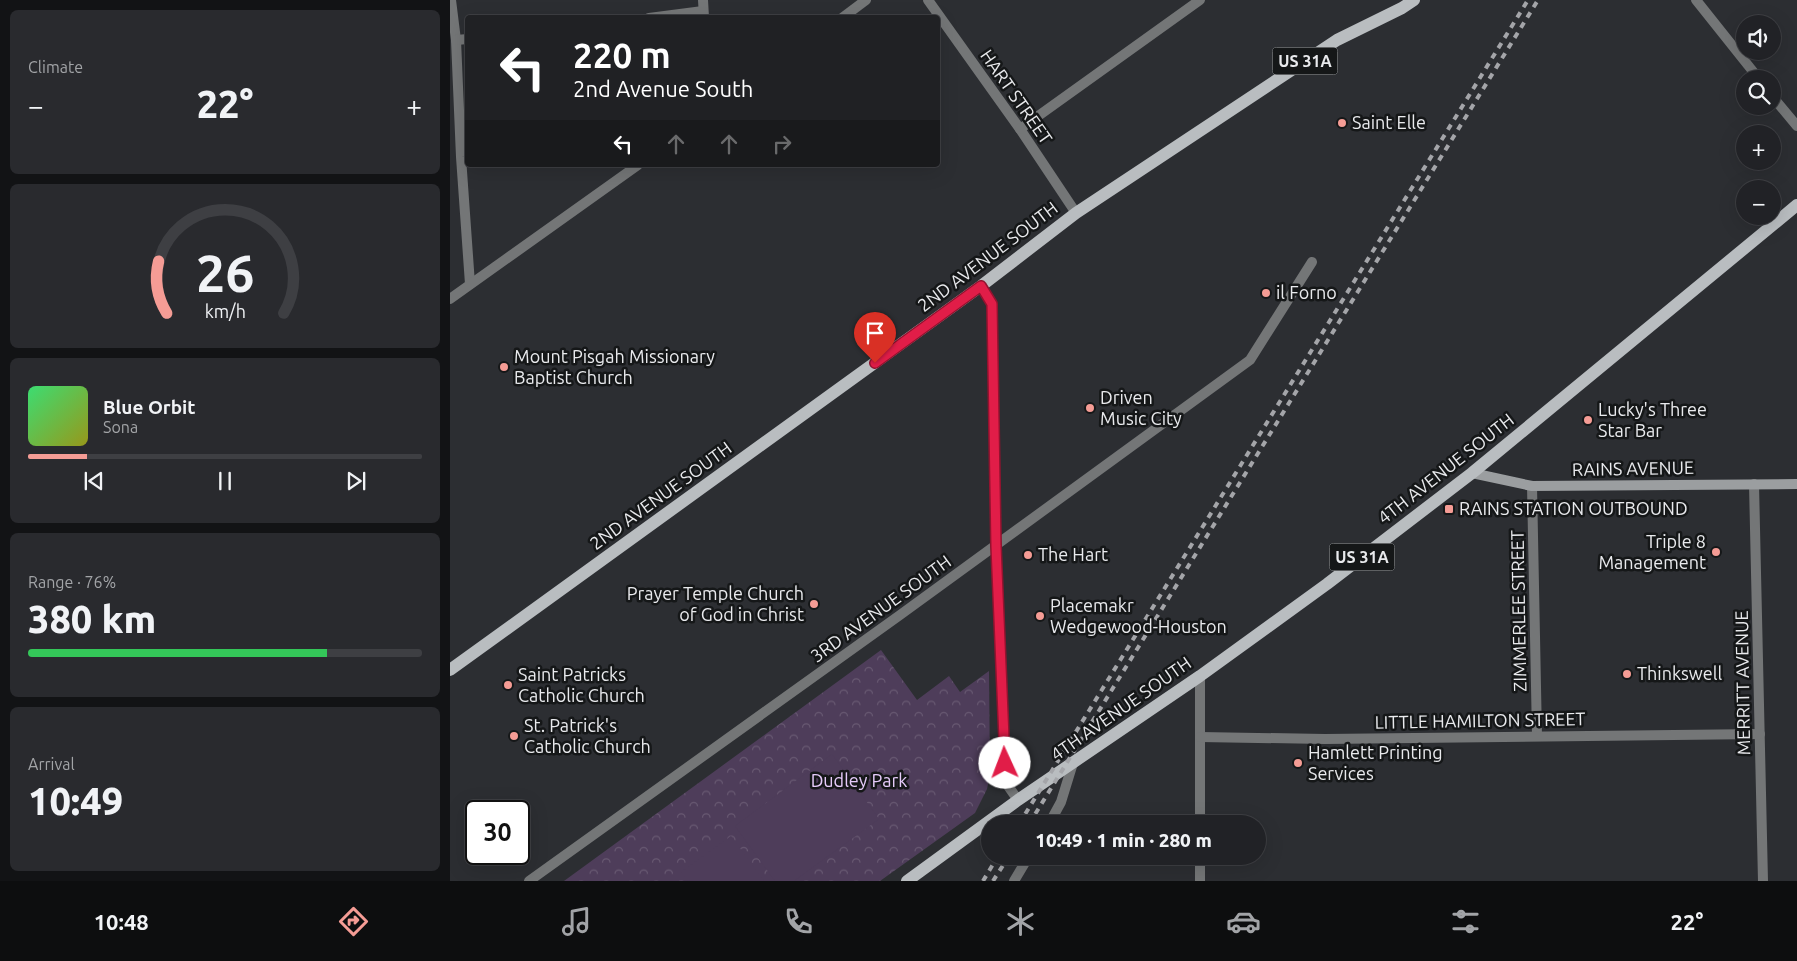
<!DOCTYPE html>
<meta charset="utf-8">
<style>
:root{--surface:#212226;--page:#292a2e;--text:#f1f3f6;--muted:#a2a4a7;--line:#3e3f43;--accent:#f59c95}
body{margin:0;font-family:Ubuntu,sans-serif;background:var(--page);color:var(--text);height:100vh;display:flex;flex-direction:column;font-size:19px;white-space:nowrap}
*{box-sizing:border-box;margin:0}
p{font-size:16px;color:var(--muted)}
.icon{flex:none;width:28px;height:28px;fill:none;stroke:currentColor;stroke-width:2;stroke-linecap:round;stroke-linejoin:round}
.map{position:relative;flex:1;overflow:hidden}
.side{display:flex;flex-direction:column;gap:10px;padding:10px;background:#121315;width:450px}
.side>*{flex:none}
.hud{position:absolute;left:15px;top:15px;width:475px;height:152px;border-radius:5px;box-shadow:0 5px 20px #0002,0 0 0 1px var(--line);background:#202124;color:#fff;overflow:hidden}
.tools{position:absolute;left:1286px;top:15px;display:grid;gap:10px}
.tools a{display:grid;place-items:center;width:45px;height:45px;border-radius:50%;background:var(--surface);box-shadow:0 5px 20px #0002,0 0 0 1px var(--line);font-size:25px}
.speed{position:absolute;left:15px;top:800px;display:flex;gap:10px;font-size:25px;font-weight:700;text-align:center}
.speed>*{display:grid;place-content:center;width:65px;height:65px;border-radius:50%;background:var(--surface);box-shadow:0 5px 20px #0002,0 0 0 1px var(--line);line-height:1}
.speed .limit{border:2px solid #111;border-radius:8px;background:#fff;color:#111}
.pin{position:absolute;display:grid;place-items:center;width:42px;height:42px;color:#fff;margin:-51px -21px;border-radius:50% 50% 50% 0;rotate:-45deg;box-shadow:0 0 5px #0007}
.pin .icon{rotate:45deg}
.me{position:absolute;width:55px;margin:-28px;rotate:358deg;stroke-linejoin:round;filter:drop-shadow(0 0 4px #0008)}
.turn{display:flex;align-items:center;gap:18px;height:105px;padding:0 25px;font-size:22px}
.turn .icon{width:65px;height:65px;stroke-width:2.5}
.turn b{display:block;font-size:35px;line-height:42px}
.lanes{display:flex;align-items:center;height:48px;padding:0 25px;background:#0003;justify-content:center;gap:25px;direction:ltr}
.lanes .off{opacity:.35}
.big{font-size:38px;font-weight:800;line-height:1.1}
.side .widget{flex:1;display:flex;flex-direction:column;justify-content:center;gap:8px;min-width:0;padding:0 18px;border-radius:8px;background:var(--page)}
.side .dial{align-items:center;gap:0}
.dial svg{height:130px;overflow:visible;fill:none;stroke:var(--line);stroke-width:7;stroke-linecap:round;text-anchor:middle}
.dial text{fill:var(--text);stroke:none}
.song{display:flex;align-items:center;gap:15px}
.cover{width:60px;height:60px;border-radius:8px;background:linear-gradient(135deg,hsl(140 70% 55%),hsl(60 70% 35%))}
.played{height:5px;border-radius:2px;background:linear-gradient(90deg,var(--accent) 15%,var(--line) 15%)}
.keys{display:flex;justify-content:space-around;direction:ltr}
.heat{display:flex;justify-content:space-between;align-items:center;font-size:28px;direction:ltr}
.charge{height:8px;border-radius:4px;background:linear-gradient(90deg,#34c759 76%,var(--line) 0)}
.trip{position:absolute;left:531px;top:815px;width:285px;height:50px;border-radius:25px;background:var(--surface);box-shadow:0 5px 20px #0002,0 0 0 1px var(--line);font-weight:800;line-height:50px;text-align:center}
.tab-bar{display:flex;height:80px;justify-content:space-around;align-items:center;background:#0d0e0f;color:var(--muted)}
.tab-bar .icon{width:35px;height:35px}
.tab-bar .active{color:var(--accent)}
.tab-bar b{font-size:22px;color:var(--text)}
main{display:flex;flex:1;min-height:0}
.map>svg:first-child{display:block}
.forest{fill:url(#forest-crowns)}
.pitch{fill:#4e3d5a}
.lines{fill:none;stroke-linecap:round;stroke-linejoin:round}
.street{stroke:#747677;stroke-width:10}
.secondary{stroke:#9b9ea0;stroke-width:10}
.primary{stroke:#b9bdc0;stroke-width:12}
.rail{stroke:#a4a5a9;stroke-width:4;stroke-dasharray:6 6;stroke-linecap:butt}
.route-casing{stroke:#92132f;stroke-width:12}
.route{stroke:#e11d48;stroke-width:9}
.poi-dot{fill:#f59c95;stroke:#151718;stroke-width:2}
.labels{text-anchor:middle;stroke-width:5;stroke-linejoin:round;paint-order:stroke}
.shield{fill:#151718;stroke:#a9abad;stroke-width:1}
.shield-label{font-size:16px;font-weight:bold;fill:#e9eaed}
.street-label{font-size:18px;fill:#e9eaed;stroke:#151718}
.poi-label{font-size:18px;fill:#e9eaed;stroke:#151718;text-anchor:start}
.park-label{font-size:18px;fill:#e6cbfa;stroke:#151718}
</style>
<main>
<section class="side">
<div class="widget"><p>Climate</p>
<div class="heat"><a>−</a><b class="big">22°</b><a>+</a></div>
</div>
<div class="widget dial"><svg viewBox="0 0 100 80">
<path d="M14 69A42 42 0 1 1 86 69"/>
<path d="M14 69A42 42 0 0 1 9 37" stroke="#f59c95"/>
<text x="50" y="56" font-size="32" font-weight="700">26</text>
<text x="50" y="72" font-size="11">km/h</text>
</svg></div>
<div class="widget">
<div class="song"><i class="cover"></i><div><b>Blue Orbit</b><p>Sona</p></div></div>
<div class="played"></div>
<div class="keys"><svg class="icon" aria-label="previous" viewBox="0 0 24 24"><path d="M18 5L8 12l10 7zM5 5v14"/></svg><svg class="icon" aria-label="pause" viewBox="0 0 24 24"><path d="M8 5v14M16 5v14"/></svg><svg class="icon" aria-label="next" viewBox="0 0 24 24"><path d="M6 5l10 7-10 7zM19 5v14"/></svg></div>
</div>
<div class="widget"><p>Range · 76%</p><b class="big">380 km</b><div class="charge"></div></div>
<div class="widget"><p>Arrival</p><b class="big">10:49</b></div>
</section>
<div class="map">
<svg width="1347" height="881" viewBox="0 0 1347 881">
<defs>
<pattern id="forest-crowns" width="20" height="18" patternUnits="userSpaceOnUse" patternTransform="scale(1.25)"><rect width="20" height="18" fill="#4e3d5a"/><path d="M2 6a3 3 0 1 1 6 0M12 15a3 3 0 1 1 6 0" fill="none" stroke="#685972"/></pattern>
</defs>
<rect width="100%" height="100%" fill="#2c2e32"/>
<!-- forest -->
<polygon class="forest" points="431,650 467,700 499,676 510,692 539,671 540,775 537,789 525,813 430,881 114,881"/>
<!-- pitch -->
<g class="pitch">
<polygon points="382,754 429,819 344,881 325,881 285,826"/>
<polygon points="281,836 314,881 238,881 231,872"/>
</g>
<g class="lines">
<!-- street -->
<g class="street">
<polyline points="1,0 6,40 11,157 20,284"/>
<polyline points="253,0 254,17"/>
<polyline points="478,0 570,129 626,213"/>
<polyline points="1246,0 1309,79"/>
<polyline points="199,18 253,11"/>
<polyline points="392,18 416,0"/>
<polyline points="6,40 18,39"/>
<polyline points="1322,96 1347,126"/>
<polyline points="570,129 750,0"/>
<polyline points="531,286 542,304 546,546 556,783 568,800"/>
<polyline points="0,299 188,165"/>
<polyline points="1304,484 1313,881"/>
<polyline points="1082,486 1087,736"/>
<polyline points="750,676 750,824"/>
<polyline points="750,737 875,739 1310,734"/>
<polyline points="599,824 611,802 623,763"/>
<polyline points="79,881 450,615 800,360 862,262"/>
<polyline points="564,881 579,856"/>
<polyline points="750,881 750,856"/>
</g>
<!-- secondary -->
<polyline class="secondary" points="1022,473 1082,486 1347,484"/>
<!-- primary -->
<g class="primary">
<polyline points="0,670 531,286 626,213 887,40 952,8 964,0"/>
<polyline points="457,881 568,800 750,676 877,584 1022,473 1347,205"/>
</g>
<!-- rail -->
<g class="rail">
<polyline points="569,824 1078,0"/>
<polyline points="579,824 1088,0"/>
<polyline points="533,881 548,856"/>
<polyline points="543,881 559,856"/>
</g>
</g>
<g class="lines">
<defs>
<polyline id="route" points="425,363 531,286 542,304 546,546 555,763"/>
</defs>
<!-- route casing -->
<use href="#route" class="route-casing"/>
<!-- route -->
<use href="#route" class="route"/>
</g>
<!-- markers -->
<g class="poi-dot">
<circle cx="892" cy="123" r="5"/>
<circle cx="816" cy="293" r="5"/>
<circle cx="54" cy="367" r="5"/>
<circle cx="640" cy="408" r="5"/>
<circle cx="1138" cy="420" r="5"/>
<rect x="994" y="504" width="10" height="10" rx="2.5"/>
<circle cx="1266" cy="552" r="5"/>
<circle cx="578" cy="555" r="5"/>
<circle cx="364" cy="604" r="5"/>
<circle cx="590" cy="616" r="5"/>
<circle cx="1177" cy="674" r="5"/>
<circle cx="58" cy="685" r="5"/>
<circle cx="64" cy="736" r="5"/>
<circle cx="848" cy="763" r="5"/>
</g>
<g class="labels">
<!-- shield labels -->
<g class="shield">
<rect x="822.5" y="47.5" width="65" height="27" rx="4"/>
<rect x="879.5" y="543.5" width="65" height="27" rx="4"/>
</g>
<g class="shield-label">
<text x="855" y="67">US 31A</text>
<text x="912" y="563">US 31A</text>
</g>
<!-- street labels -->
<g class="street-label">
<text transform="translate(566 97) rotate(55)" y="6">HART STREET</text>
<text transform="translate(538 257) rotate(-37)" y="6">2ND AVENUE SOUTH</text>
<text transform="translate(996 469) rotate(-38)" y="6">4TH AVENUE SOUTH</text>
<text transform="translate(1183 469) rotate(-1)" y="6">RAINS AVENUE</text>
<text transform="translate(211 496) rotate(-36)" y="6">2ND AVENUE SOUTH</text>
<text transform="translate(431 609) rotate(-36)" y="6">3RD AVENUE SOUTH</text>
<text transform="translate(1069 611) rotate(-91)" y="6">ZIMMERLEE STREET</text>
<text transform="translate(1293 683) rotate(-91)" y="6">MERRITT AVENUE</text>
<text transform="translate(671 709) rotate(-35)" y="6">4TH AVENUE SOUTH</text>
<text transform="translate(1030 721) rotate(-1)" y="6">LITTLE HAMILTON STREET</text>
</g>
<!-- poi labels -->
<g class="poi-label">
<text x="902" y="129">Saint Elle</text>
<text x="826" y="299">il Forno</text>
<text x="64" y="363">Mount Pisgah Missionary<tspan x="64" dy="21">Baptist Church</tspan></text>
<text x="650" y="404">Driven<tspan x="650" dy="21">Music City</tspan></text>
<text x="1148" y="416">Lucky's Three<tspan x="1148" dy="21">Star Bar</tspan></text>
<text x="1009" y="515">RAINS STATION OUTBOUND</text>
<text x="1256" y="548" text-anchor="end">Triple 8<tspan x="1256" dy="21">Management</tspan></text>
<text x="588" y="561">The Hart</text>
<text x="354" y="600" text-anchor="end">Prayer Temple Church<tspan x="354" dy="21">of God in Christ</tspan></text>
<text x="600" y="612">Placemakr<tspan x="600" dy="21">Wedgewood-Houston</tspan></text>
<text x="1187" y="680">Thinkswell</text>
<text x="68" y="681">Saint Patricks<tspan x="68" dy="21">Catholic Church</tspan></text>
<text x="74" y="732">St. Patrick's<tspan x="74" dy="21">Catholic Church</tspan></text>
<text x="858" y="759">Hamlett Printing<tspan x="858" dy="21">Services</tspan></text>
</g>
<!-- park labels -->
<g class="park-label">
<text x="409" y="787">Dudley Park</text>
</g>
</g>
</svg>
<div class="tools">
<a><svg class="icon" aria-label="sound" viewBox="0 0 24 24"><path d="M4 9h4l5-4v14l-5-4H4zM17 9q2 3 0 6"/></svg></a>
<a><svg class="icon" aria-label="search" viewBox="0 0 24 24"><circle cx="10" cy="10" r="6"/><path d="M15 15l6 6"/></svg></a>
<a>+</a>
<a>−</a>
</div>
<div class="speed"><div class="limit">30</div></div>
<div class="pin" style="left:425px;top:363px;background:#d93025"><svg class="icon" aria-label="arrive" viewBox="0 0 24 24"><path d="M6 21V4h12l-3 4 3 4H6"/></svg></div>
<svg class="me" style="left:555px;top:763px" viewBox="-20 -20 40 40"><circle r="19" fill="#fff"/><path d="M0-13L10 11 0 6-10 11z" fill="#e11d48"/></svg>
<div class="trip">10:49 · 1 min · 280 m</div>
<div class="hud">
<div class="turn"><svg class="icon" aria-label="left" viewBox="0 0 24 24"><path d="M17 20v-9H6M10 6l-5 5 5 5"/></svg><div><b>220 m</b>2nd Avenue South</div></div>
<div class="lanes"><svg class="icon" aria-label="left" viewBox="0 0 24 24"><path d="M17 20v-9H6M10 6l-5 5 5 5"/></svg><svg class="icon off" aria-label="ahead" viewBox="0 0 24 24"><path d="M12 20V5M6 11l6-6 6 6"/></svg><svg class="icon off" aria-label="ahead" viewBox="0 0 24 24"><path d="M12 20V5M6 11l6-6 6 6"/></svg><svg class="icon off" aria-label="right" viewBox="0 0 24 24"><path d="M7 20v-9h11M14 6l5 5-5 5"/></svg></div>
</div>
</div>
</main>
<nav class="tab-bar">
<b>10:48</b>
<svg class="icon active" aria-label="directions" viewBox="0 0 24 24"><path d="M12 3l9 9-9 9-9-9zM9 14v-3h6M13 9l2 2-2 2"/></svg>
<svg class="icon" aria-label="music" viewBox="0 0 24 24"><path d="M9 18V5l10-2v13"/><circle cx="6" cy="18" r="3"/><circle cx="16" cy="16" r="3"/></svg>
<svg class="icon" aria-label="phone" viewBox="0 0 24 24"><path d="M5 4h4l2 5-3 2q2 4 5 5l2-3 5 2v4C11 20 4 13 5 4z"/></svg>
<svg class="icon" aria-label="climate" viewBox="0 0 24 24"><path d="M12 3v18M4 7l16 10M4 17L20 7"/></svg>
<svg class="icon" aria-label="car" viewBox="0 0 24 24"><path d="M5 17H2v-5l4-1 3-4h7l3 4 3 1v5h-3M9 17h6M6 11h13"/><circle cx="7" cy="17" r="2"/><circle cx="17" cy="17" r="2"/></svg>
<svg class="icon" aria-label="filters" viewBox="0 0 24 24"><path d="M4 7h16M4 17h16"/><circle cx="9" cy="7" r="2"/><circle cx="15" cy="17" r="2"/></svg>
<b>22°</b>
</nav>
